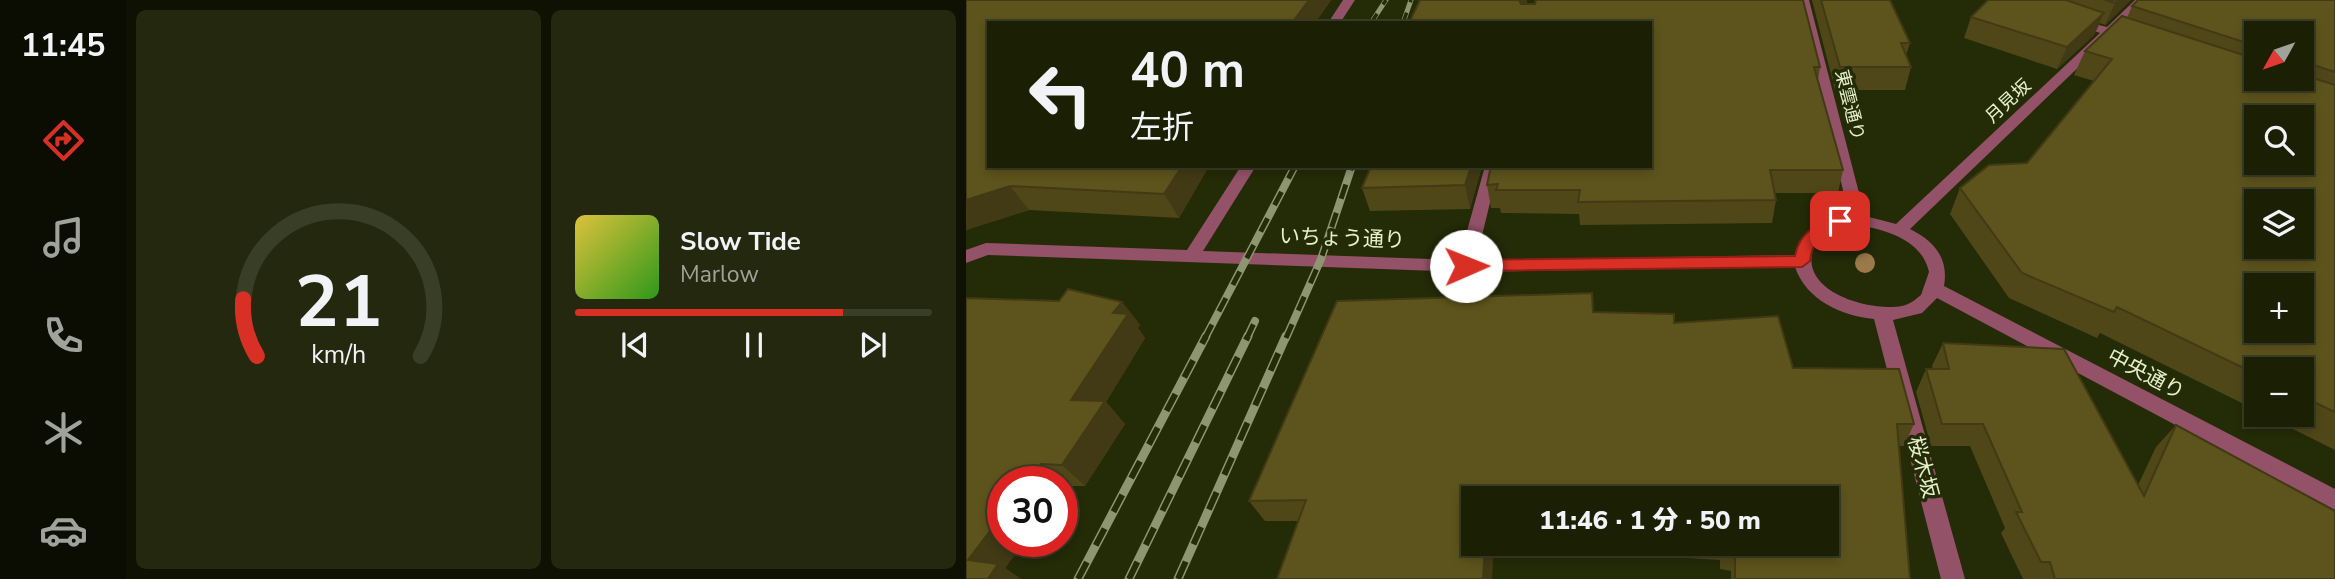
<!DOCTYPE html>
<html lang="ja">
<meta charset="utf-8">
<style>
:root{--surface:#1b2005;--page:#24280f;--text:#f1f3f6;--muted:#a0a39a;--line:#393e27;--accent:#d93025}
body{margin:0;font-family:"Nunito Sans","Noto Sans JP",sans-serif;background:var(--page);color:var(--text);height:100vh;display:flex;flex-direction:column;font-size:26px;white-space:nowrap}
*{box-sizing:border-box;margin:0}
p{font-size:23px;color:var(--muted)}
.icon{flex:none;width:38px;height:38px;fill:none;stroke:currentColor;stroke-width:2;stroke-linecap:round;stroke-linejoin:round}
.map{position:relative;flex:1;overflow:hidden}
.side{display:flex;flex-direction:column;gap:10px;padding:10px;background:#0f1203;width:840px}
.side>*{flex:none}
.banner{position:absolute;left:21px;top:21px;width:665px;height:147px;border-radius:0px;box-shadow:0 4px 10px #0003,0 0 0 2px var(--line);background:#1b2005;color:var(--text);overflow:hidden}
.needle{width:46px;rotate:230deg}
.controls{position:absolute;left:1278px;top:21px;display:grid;gap:14px}
.controls a{display:grid;place-items:center;width:70px;height:70px;border-radius:0px;background:var(--surface);box-shadow:0 4px 10px #0003,0 0 0 2px var(--line);font-size:35px}
.speed{position:absolute;left:21px;top:466px;display:flex;gap:14px;font-size:35px;font-weight:700;text-align:center}
.speed>*{display:grid;place-content:center;width:91px;height:91px;border-radius:50%;background:var(--surface);box-shadow:0 4px 10px #0003,0 0 0 2px var(--line);line-height:1}
.speed .limit{border:10px solid #d22;background:#fff;color:#111}
.pin{position:absolute;display:grid;place-items:center;width:60px;height:60px;color:#fff;margin:-30px;border-radius:14px;box-shadow:0 4px 10px #0006}
.me{position:absolute;width:77px;margin:-38px;rotate:89deg;stroke-linejoin:round;filter:drop-shadow(0 0 5px #0008)}
.turn{display:flex;align-items:center;gap:24px;height:147px;padding:0 28px;font-size:32px}
.turn .icon{width:91px;height:91px;stroke-width:2.5}
.turn b{display:block;font-size:49px;line-height:60px}
.side .widget{flex:1;display:flex;flex-direction:column;justify-content:center;gap:10px;min-width:0;padding:0 24px;border-radius:10px;background:var(--page)}
.side .dial{align-items:center;gap:0}
.dial svg{height:182px;overflow:visible;fill:none;stroke:var(--line);stroke-width:7;stroke-linecap:round;text-anchor:middle}
.dial text{fill:var(--text);stroke:none}
.song{display:flex;align-items:center;gap:21px}
.cover{width:84px;height:84px;border-radius:10px;background:linear-gradient(135deg,hsl(50 70% 55%),hsl(110 70% 35%))}
.played{height:7px;border-radius:4px;background:linear-gradient(90deg,var(--accent) 75%,var(--line) 75%)}
.keys{display:flex;justify-content:space-around;direction:ltr}
.side .tiles{flex:1;display:grid;gap:10px;grid-template-columns:repeat(2,1fr)}
.trip{position:absolute;left:495px;top:486px;width:378px;height:70px;border-radius:0px;background:var(--surface);box-shadow:0 4px 10px #0003,0 0 0 2px var(--line);font-weight:800;line-height:70px;text-align:center}
main{display:flex;flex:1;min-height:0}
.dock{display:flex;flex-direction:column;width:126px;justify-content:space-around;align-items:center;background:#0b0d02;color:var(--muted)}
.dock .icon{width:49px;height:49px}
.dock .current{color:var(--accent)}
.dock b{font-size:32px;color:var(--text)}
.map>svg:first-child{display:block}
.lines{fill:none;stroke-linecap:round;stroke-linejoin:round}
.minor{fill:#945268;fill-rule:evenodd}
.rail-far2-casing{stroke:#8d9572;stroke-width:5}
.rail-far1-casing{stroke:#8d9572;stroke-width:8}
.rail-casing{stroke:#8d9572;stroke-width:9}
.rail-far2{stroke:#242b07;stroke-width:3.5;stroke-dasharray:11;stroke-linecap:butt}
.rail-far1{stroke:#242b07;stroke-width:5;stroke-dasharray:15;stroke-linecap:butt}
.rail{stroke:#242b07;stroke-width:6;stroke-dasharray:19;stroke-linecap:butt}
.tree{fill:#9b794b}
.wall{fill:#504718;fill-rule:evenodd}
.shaded-wall{fill:#413a14}
.building{fill:#5d531c;stroke:#413a14;stroke-width:2;fill-rule:evenodd}
.route{fill:#d93025;stroke:#8d1f18;stroke-width:2}
.labels{text-anchor:middle;stroke-width:7;stroke-linejoin:round;paint-order:stroke}
.far-street-label{font-size:18px;fill:#e7f0cd;stroke:#242b07}
.street-label{font-size:21px;fill:#e7f0cd;stroke:#242b07}
</style>
<main>
<nav class="dock">
<b>11:45</b>
<svg class="icon current" aria-label="directions" viewBox="0 0 24 24"><path d="M12 3l9 9-9 9-9-9zM9 14v-3h6M13 9l2 2-2 2"/></svg>
<svg class="icon" aria-label="music" viewBox="0 0 24 24"><path d="M9 18V5l10-2v13"/><circle cx="6" cy="18" r="3"/><circle cx="16" cy="16" r="3"/></svg>
<svg class="icon" aria-label="phone" viewBox="0 0 24 24"><path d="M5 4h4l2 5-3 2q2 4 5 5l2-3 5 2v4C11 20 4 13 5 4z"/></svg>
<svg class="icon" aria-label="climate" viewBox="0 0 24 24"><path d="M12 3v18M4 7l16 10M4 17L20 7"/></svg>
<svg class="icon" aria-label="car" viewBox="0 0 24 24"><path d="M5 17H2v-5l4-1 3-4h7l3 4 3 1v5h-3M9 17h6M6 11h13"/><circle cx="7" cy="17" r="2"/><circle cx="17" cy="17" r="2"/></svg>
</nav>
<section class="side">
<div class="tiles">
<div class="widget dial"><svg viewBox="0 0 100 80">
<path d="M14 69A42 42 0 1 1 86 69"/>
<path d="M14 69A42 42 0 0 1 8 44" stroke="#d93025"/>
<text x="50" y="56" font-size="32" font-weight="700">21</text>
<text x="50" y="72" font-size="11">km/h</text>
</svg></div>
<div class="widget">
<div class="song"><i class="cover"></i><div><b>Slow Tide</b><p>Marlow</p></div></div>
<div class="played"></div>
<div class="keys"><svg class="icon" aria-label="previous" viewBox="0 0 24 24"><path d="M18 5L8 12l10 7zM5 5v14"/></svg><svg class="icon" aria-label="pause" viewBox="0 0 24 24"><path d="M8 5v14M16 5v14"/></svg><svg class="icon" aria-label="next" viewBox="0 0 24 24"><path d="M6 5l10 7-10 7zM19 5v14"/></svg></div>
</div>
</div>
</section>
<div class="map">
<svg width="1369" height="579" viewBox="0 0 1369 579">
<rect width="100%" height="100%" fill="#242b07"/>
<g class="lines">
<!-- minor -->
<g class="minor">
<polygon points="377,0 389,0 374,23 362,23"/>
<path d="M 831,0 L 843,0 L 899,216 L 930,224 L 1134,33 L 1105,22 L 1105,18 L 1141,27 L 1169,0 L 1182,0 L 1151,30 L 1166,35 L 1166,41 L 1145,36 L 944,229 C 968,241 983,258 978,286 L 1369,489 L 1369,510 L 971,298 L 956,313 L 927,320 L 999,579 L 975,579 L 908,319 C 876,316 840,300 829,267 L 500,272 L 22,255 L 0,263 L 0,250 L 20,243 L 221,250 L 275,166 L 290,166 L 237,251 L 493,260 L 519,166 L 533,166 L 510,260 L 829,255 C 835,228 857,219 883,215 ZM 892,225 C 921,230 956,240 963,272 L 955,295 C 949,300 944,304 936,306 C 902,312 826,290 850,242 L 870,228 Z"/>
</g>
<defs>
<g id="rail-far2">
<polyline points="405,23 420,0"/>
<polyline points="437,23 445,0"/>
</g>
<g id="rail-far1">
<polyline points="239,338 329,166"/>
<polyline points="281,338 289,321"/>
<polyline points="320,338 355,259 386,166"/>
</g>
<g id="rail">
<polyline points="112,579 240,336"/>
<polyline points="163,579 282,336"/>
<polyline points="212,579 320,336"/>
</g>
</defs>
<!-- rail-far2 casing -->
<use href="#rail-far2" class="rail-far2-casing"/>
<!-- rail-far1 casing -->
<use href="#rail-far1" class="rail-far1-casing"/>
<!-- rail casing -->
<use href="#rail" class="rail-casing"/>
<!-- rail-far2 -->
<use href="#rail-far2" class="rail-far2"/>
<!-- rail-far1 -->
<use href="#rail-far1" class="rail-far1"/>
<!-- rail -->
<use href="#rail" class="rail"/>
</g>
<!-- trees -->
<circle class="tree" cx="899" cy="263" r="10"/>
<!-- wall -->
<g class="wall">
<polygon points="0,0 365,0 349,23 23,23 243,166 213,218 63,210 0,230"/>
<polygon points="454,0 561,0 560,4 854,67 852,80 877,170 872,193 809,193 810,200 806,223 614,225 613,214 535,213 534,208 525,208 521,185 684,166"/>
<polygon points="846,0 924,0 944,43 940,55 945,67 939,90 869,90"/>
<polygon points="1022,0 1165,0 1139,25 1134,23 1128,35 1091,69 998,38 1005,17"/>
<path d="M 1369,0 L 1369,450 L 1299,415 L 1335,415 L 1335,369 L 1290,369 L 1290,410 L 1134,333 L 1131,338 L 1043,298 L 984,214 L 994,188 L 1061,163 L 1128,81 L 1108,75 L 1119,51 L 1161,18 L 1166,6 ZM 1290,33 L 1335,33 L 1335,79 L 1290,79 Z"/>
<polygon points="516,166 504,209 404,211 396,188"/>
<polygon points="102,289 156,302 174,325 172,328 179,338 140,402 159,424 119,486 99,486 96,489 96,481 37,481 37,541 59,541 39,568 55,579 0,579 0,298 93,301"/>
<path d="M 627,312 L 708,323 L 827,368 L 948,424 L 938,446 L 933,446 L 944,579 L 765,579 L 765,571 L 754,569 L 754,560 L 527,546 L 526,579 L 311,579 L 333,521 L 299,521 L 283,501 ZM 508,499 L 861,544 L 508,544 Z"/>
<polygon points="977,343 1172,485 1190,447 1210,425 1369,579 1057,579 1035,533 1039,528 1004,446 965,446 950,392 960,369 967,369 966,366"/>
</g>
<!-- shaded-wall -->
<g class="shaded-wall">
<polygon points="343,0 365,0 349,23 326,23"/>
<polygon points="553,0 561,0 555,22"/>
<polygon points="1153,0 1165,0 1139,25 1149,3"/>
<polygon points="1138,13 1128,35 1091,69 1101,47"/>
<polygon points="216,166 243,166 213,218 198,194"/>
<polygon points="505,166 516,166 504,209 499,185"/>
<polygon points="44,186 63,210 0,230 0,200"/>
<polygon points="156,302 174,325 172,328 179,338 140,402 159,424 119,486 96,465 105,400 147,313"/>
<polygon points="75,464 94,481 62,481"/>
<polygon points="37,514 37,541 59,541 39,568 55,579 22,579 2,560"/>
<polygon points="519,544 526,544 527,546 526,579 517,579"/>
</g>
<!-- building -->
<g class="building">
<polygon points="0,0 343,0 326,23 23,23 23,166 216,166 198,194 44,186 0,200"/>
<polygon points="454,0 553,0 555,4 569,4 570,0 837,0 854,67 848,67 877,170 804,170 810,200 612,202 614,190 530,190 532,184 521,185 525,166 684,166 684,23 443,23"/>
<polygon points="855,0 924,0 944,43 935,43 945,67 874,67"/>
<polygon points="1022,0 1100,0 1138,13 1101,47 1005,17"/>
<polygon points="1139,0 1153,0 1149,3"/>
<polygon points="1172,0 1369,0 1369,72 1335,61 1335,33 1290,33 1290,46 1166,6"/>
<path d="M 1156,16 L 1290,59 L 1290,79 L 1335,79 L 1335,74 L 1369,85 L 1369,412 L 1335,396 L 1335,369 L 1290,369 L 1290,374 L 1151,307 L 1148,312 L 1056,273 L 994,188 L 1023,165 L 1061,163 L 1146,59 L 1119,51 ZM 1290,117 L 1335,117 L 1335,163 L 1290,163 ZM 1290,201 L 1335,201 L 1335,247 L 1290,247 ZM 1290,285 L 1335,285 L 1335,331 L 1290,331 Z"/>
<polygon points="405,166 505,166 499,185 396,188"/>
<polygon points="102,289 156,302 147,313 162,314 105,400 139,401 96,465 75,464 62,481 37,481 37,514 2,560 32,564 22,579 0,579 0,298 93,301"/>
<polygon points="626,293 627,312 708,314 708,323 812,316 827,368 933,369 948,424 931,424 944,579 769,579 769,551 757,550 757,544 861,544 861,499 508,499 508,544 519,544 517,579 311,579 340,500 283,501 371,301"/>
<polygon points="977,343 1098,349 1178,496 1210,425 1369,511 1369,579 1089,579 1084,562 1075,562 1050,512 1056,512 1017,424 976,424 960,369 983,369"/>
</g>
<!-- route -->
<path class="route" d="M 874,216 L 880,217 L 880,224 C 859,234 847,237 844,261 L 836,267 L 500,271 L 492,266 L 500,260 L 829,256 C 833,232 853,222 874,216 Z"/>
<g class="labels">
<!-- far-street labels -->
<g class="far-street-label">
<text transform="translate(1042 101) rotate(-43)" y="6">月見坂</text>
<text transform="translate(884 105) rotate(76)" y="6">東雲通り</text>
</g>
<!-- street labels -->
<g class="street-label">
<text transform="translate(376 238) rotate(2)" y="7">いちょう通り</text>
<text transform="translate(1180 374) rotate(28)" y="7">中央通り</text>
<text transform="translate(957 467) rotate(75)" y="7">桜木坂</text>
</g>
</g>
</svg>
<div class="controls">
<a><svg class="needle" viewBox="-14 -14 28 28"><path d="M0-13l5 13h-10z" fill="#e53935"/><path d="M0 13l5-13h-10z" fill="#a0a39a"/></svg></a>
<a><svg class="icon" aria-label="search" viewBox="0 0 24 24"><circle cx="10" cy="10" r="6"/><path d="M15 15l6 6"/></svg></a>
<a><svg class="icon" aria-label="layers" viewBox="0 0 24 24"><path d="M12 4l9 5-9 5-9-5zM3 14l9 5 9-5"/></svg></a>
<a>+</a>
<a>−</a>
</div>
<div class="speed"><div class="limit">30</div></div>
<div class="pin" style="left:874px;top:221px;background:#d93025"><svg class="icon" aria-label="arrive" viewBox="0 0 24 24"><path d="M6 21V4h12l-3 4 3 4H6"/></svg></div>
<svg class="me" style="left:500px;top:266px" viewBox="-20 -20 40 40"><circle r="19" fill="#fff"/><path d="M0-13L10 11 0 6-10 11z" fill="#d93025"/></svg>
<div class="trip">11:46 · 1 分 · 50 m</div>
<div class="banner">
<div class="turn"><svg class="icon" aria-label="left" viewBox="0 0 24 24"><path d="M17 20v-9H6M10 6l-5 5 5 5"/></svg><div><b>40 m</b>左折</div></div>
</div>
</div>
</main>
